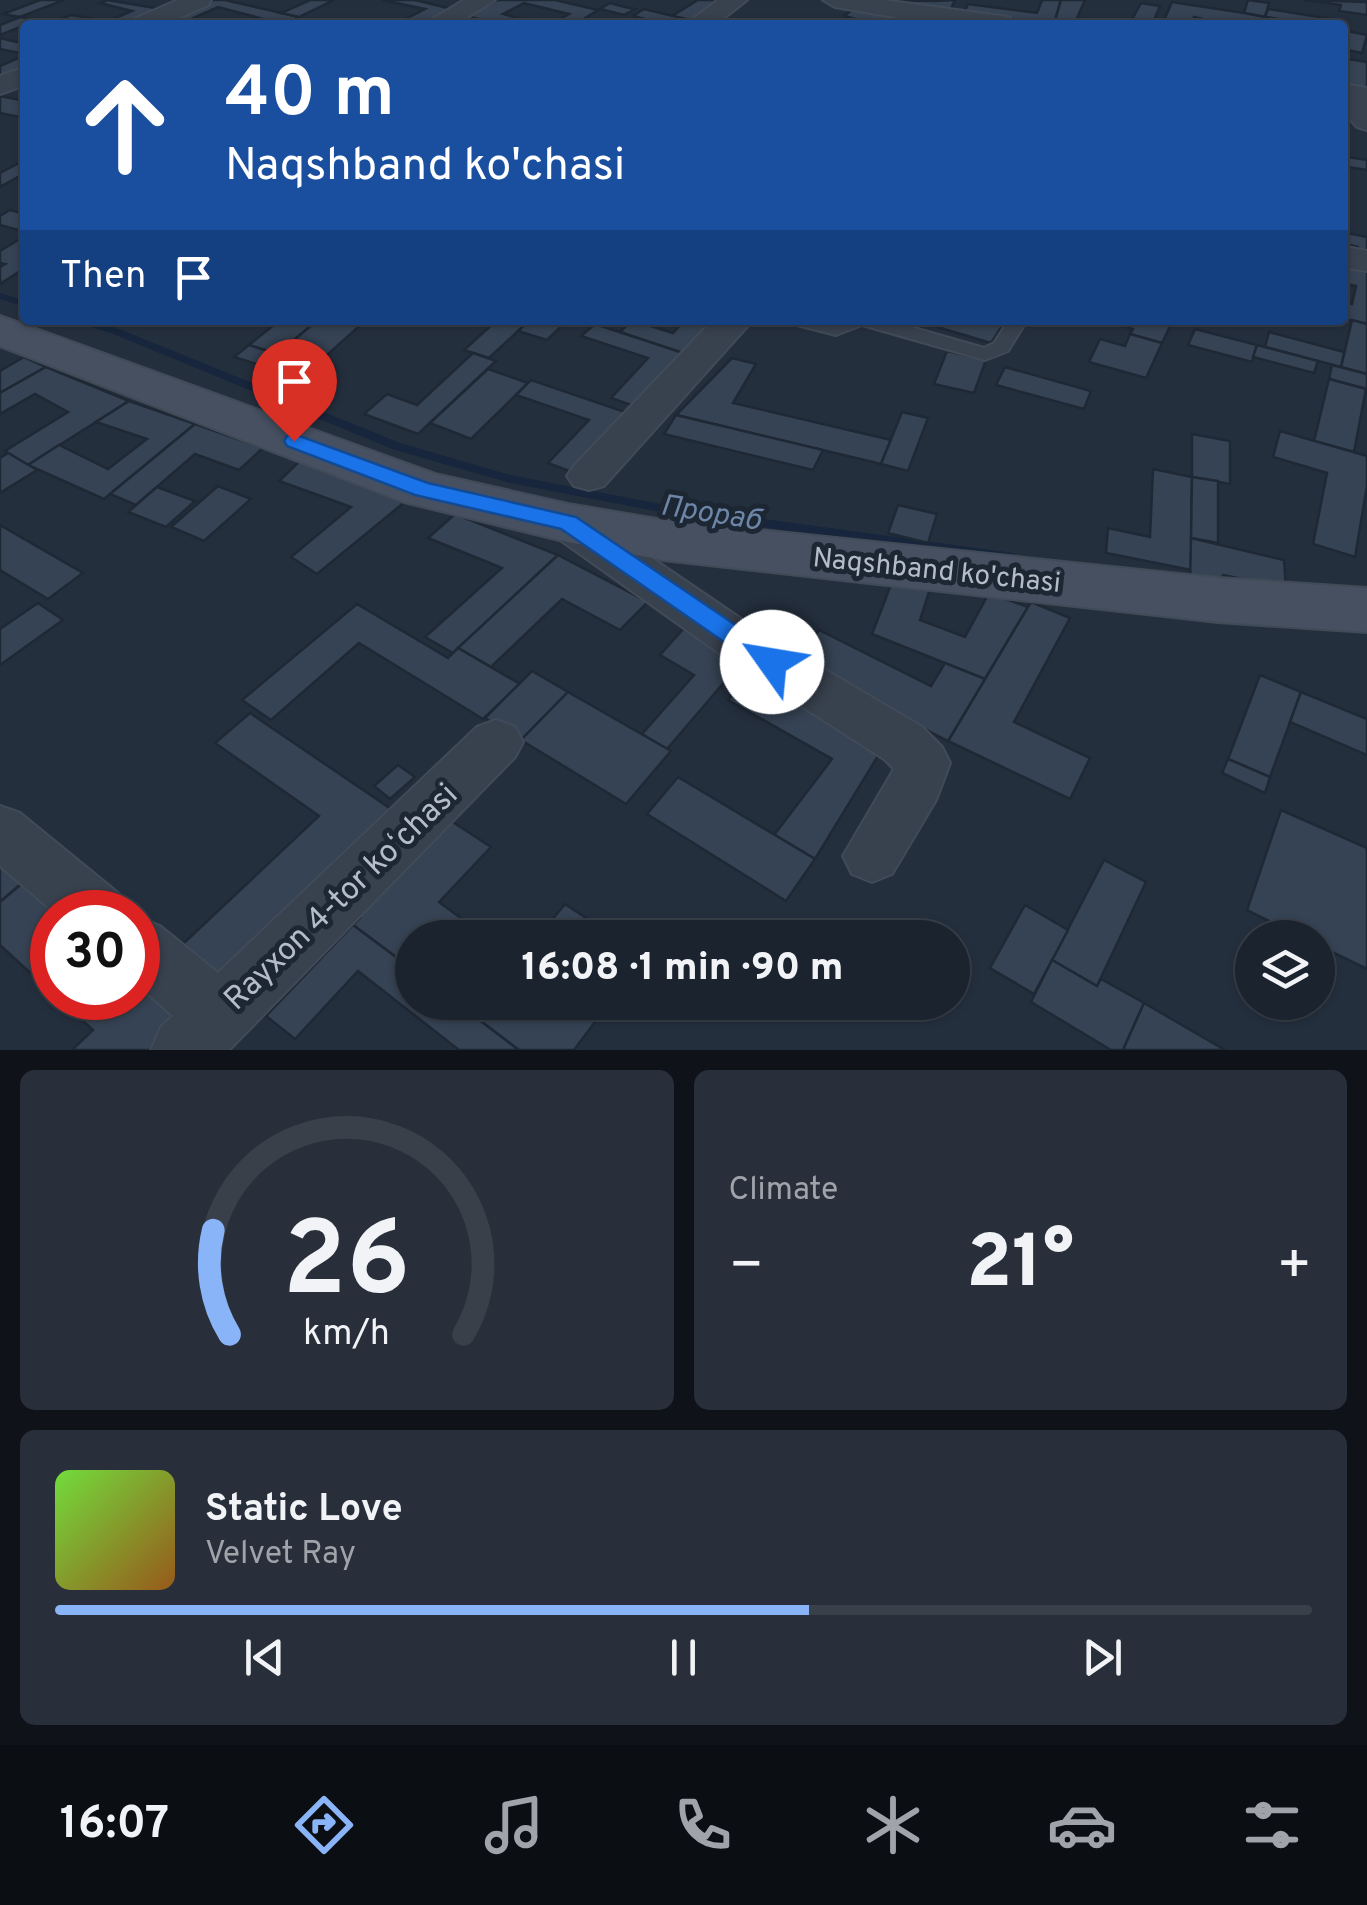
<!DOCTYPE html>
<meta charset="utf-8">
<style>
:root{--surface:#1b232e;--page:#282f3a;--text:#f1f3f6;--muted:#a0a4aa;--line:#39404a;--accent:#8ab4f8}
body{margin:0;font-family:Overpass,sans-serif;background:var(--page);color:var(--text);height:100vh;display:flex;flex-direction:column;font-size:38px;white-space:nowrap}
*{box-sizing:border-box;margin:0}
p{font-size:32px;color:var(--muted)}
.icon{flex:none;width:55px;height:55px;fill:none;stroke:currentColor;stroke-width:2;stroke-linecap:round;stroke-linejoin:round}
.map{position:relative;height:1050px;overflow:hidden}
.drawer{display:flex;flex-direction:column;gap:20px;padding:20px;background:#0f1319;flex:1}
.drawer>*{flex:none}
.guide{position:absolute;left:20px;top:20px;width:1328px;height:305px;border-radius:10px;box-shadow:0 2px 8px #0004,0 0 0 2px var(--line);background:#1a4fa0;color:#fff;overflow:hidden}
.buttons{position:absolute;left:1235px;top:920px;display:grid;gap:20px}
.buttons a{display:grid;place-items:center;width:100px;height:100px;border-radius:50%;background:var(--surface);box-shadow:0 2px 8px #0004,0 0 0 2px var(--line);font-size:50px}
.speed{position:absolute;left:30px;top:890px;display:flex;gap:20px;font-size:50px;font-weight:700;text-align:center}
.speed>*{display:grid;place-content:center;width:130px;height:130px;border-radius:50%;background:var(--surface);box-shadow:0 2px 8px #0004,0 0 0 2px var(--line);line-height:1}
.speed .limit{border:15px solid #d22;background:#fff;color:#111}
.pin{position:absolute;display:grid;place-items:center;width:85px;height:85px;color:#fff;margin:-102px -42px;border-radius:50% 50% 50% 0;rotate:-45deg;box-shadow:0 0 10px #0007}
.pin .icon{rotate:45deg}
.me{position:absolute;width:110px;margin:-55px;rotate:302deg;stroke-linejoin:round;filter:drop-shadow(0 0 8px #0008)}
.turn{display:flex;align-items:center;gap:35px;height:210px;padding:0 40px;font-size:45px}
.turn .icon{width:130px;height:130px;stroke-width:2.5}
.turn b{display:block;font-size:70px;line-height:85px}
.then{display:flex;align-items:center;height:95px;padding:0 40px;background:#0003;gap:20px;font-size:38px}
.big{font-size:75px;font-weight:800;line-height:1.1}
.drawer .widget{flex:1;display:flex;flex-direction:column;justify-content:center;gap:15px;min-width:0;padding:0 35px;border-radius:15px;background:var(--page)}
.drawer .dial{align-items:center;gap:0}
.dial svg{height:260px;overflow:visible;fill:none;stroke:var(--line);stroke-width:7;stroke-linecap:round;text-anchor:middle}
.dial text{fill:var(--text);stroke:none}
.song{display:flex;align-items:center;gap:30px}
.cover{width:120px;height:120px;border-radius:15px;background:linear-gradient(135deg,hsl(100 70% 55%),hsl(30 70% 35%))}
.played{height:10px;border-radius:5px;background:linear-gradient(90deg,var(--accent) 60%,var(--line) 60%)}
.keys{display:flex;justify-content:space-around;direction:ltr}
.heat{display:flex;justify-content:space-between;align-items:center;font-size:55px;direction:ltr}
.drawer .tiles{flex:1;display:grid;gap:20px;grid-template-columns:1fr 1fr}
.widget:last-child{grid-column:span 2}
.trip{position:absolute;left:395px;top:920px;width:575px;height:100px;border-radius:50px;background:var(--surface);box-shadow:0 2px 8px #0004,0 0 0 2px var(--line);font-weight:800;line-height:100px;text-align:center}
.tabs{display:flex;height:160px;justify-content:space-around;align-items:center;background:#0b0e12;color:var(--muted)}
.tabs .icon{width:70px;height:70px}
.tabs .active{color:var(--accent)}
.tabs b{font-size:45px;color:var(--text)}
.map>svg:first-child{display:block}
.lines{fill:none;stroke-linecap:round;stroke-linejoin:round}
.stream{fill:#17263c;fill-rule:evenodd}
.building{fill:#364354;stroke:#1f2835;stroke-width:2.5}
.lane-casing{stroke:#414a57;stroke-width:4}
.street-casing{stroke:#414a57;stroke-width:4}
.secondary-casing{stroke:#414a57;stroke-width:4}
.lane{fill:#38414e;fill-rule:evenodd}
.street{fill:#38414e;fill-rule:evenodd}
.secondary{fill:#465061;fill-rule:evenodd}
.route{fill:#1a73e8;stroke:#114b97;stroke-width:2.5}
.labels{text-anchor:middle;stroke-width:10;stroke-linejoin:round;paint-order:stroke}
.street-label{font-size:28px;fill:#b4bcc9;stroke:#1d2633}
.water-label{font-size:30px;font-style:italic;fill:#6d86a8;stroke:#1d2633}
.near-street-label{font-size:32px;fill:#b4bcc9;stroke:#1d2633}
</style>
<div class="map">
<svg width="1367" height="1050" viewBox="0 0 1367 1050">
<rect width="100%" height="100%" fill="#242f3e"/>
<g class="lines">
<!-- stream -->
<g class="stream">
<polygon points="0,293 25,301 25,307 0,299"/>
<polygon points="74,320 90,320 119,329 400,443 510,475 676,507 1013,553 1019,558 1013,563 676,515 510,483 392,449 111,333 75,322"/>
</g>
</g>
<!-- building -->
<g class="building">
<polygon points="40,0 64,0 20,17 3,14"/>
<polygon points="107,0 161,9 122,25 52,22 71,15 108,21 132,11 100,3"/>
<polygon points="212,0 225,0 299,17 281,25 256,25 267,20 218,7 180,24 166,20"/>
<polygon points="310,0 334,0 299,17 281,13"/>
<polygon points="382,0 415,0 456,10 425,25 394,25 425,9"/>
<polygon points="498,0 555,0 598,10 574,25 550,25 569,14 524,3 503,14 543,25 501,25 467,16"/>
<polygon points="698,0 726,0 694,21 672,16"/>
<polygon points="874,0 934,1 955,0 949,13"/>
<polygon points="1042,0 1061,0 1054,24 964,13 968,4 1037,13"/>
<polygon points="1061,0 1085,0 1077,18 1129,25 1141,3 1160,6 1152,25 1054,24"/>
<polygon points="1248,0 1269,3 1265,17 1244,13"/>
<polygon points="1304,0 1367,2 1367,15 1339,11 1341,5"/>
<polygon points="1172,2 1244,13 1265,17 1263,25 1230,25 1194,17 1191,25 1162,25"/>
<polygon points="610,3 625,7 635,9 624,15 600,9"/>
<polygon points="644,9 694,21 688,25 658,25 661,23 633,16"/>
<polygon points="853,9 917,18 909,25 880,25 844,16"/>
<polygon points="1268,9 1332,19 1330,25 1318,25 1265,17"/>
<polygon points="20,17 52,22 67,25 25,25 0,35 0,25"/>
<polygon points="1265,17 1318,25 1263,25"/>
<polygon points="1347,31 1367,35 1362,53 1342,49"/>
<polygon points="0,38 25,44 25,54 0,49"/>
<polygon points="25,55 25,69 0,80 0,66"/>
<polygon points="1342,58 1367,62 1367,94 1342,90"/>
<polygon points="0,96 25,101 25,118 0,113"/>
<polygon points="1342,156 1367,160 1367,170 1342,166"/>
<polygon points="25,160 25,173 0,187 0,173"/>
<polygon points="10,210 25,214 25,232 0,225 0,216"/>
<polygon points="1342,232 1367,237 1367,258 1357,256 1358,247 1342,243"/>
<polygon points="25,236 25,268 0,284 0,267 5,264 0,263 0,251"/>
<polygon points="1342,265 1367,271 1367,324 1342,318 1342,302 1352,304 1356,286 1342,283"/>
<polygon points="280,320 318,320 277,354 249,345"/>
<polygon points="318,320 366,320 326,356 289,344"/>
<polygon points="497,320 530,320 489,358 464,350"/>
<polygon points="530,320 568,320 547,340 518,331"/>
<polygon points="632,320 673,333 685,320 717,320 686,354 620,332"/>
<polygon points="914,320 1006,320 991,343"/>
<polygon points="1121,320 1173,320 1162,343 1130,334 1133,329 1118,325"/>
<polygon points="1352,320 1367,324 1367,374 1341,367"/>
<polygon points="595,324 686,354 637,407 611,398 648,358 581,336"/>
<polygon points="1195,329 1257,345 1252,362 1188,345"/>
<polygon points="1269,332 1344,352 1341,367 1265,347"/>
<polygon points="1130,334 1162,343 1146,378 1089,362 1100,339 1125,346"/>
<polygon points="289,344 326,356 306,374 268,362"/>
<polygon points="249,345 277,354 263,366 234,357"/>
<polygon points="1257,345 1318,361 1314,373 1253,357"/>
<polygon points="947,351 986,360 974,393 934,384"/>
<polygon points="473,353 496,361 418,434 364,414 387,394 417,405"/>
<polygon points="24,357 46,367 0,393 0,371"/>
<polygon points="732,358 756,364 733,403 891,440 881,464 676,415"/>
<polygon points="1332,365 1367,374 1367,389 1329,379"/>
<polygon points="46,367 129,401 28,465 5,451 68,412 35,394 0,414 0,393"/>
<polygon points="1005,367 1091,391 1084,409 996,385"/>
<polygon points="488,369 528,383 471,439 430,423"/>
<polygon points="1329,379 1366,389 1354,452 1314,441"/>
<polygon points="531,380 631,414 577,474 548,463 589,420 516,395"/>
<polygon points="129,401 195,424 104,499 28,465 59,445 108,469 147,439 96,422"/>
<polygon points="902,412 928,418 908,471 881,464"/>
<polygon points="676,415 823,450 813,470 664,434"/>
<polygon points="195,424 263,448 239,470 195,454 136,505 110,494"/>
<polygon points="1280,431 1367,456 1367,486 1355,557 1313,544 1327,473 1273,457"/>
<polygon points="1192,434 1230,441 1230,484 1192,477"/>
<polygon points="8,453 37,470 0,493 0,458"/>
<polygon points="303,458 412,496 317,574 291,557 351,507 279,481"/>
<polygon points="1153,469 1192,477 1191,570 1106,553 1108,528 1150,537"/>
<polygon points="1192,477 1218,481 1218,543 1191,538"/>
<polygon points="218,486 251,499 204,541 171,527"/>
<polygon points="157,487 195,501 166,527 128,512"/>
<polygon points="898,505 937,514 928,543 888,533"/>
<polygon points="455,514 558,555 453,653 425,637 502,568 428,538"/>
<polygon points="0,525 83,573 48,599 0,570"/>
<polygon points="1191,538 1284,560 1286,588 1223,575 1223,591 1190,584"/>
<polygon points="558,555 648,602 620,630 562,599 491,667 458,648"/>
<polygon points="892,582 930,589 920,620 965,637 989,593 1028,607 985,679 872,634"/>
<polygon points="1031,602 1070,618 1014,722 1090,758 1070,799 948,741"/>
<polygon points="38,603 63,620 0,665 0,629"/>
<polygon points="357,604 448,658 458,648 520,684 483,719 359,643 271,720 242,700"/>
<polygon points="685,627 745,658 667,749 642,734 694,675 660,655"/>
<polygon points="819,630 931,686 945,663 985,679 948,741 793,661"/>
<polygon points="532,671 568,692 521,740 485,718"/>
<polygon points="753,671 881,751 815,859 774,835 832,759 728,700"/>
<polygon points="1260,675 1301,692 1270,777 1228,759"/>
<polygon points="568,692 671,751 626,804 521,740"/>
<polygon points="1301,692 1367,719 1367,755 1290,722"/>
<polygon points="250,713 391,809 208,990 169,957 319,816 215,743"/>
<polygon points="1228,759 1270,777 1265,793 1222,773"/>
<polygon points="398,765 415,777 390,799 374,786"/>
<polygon points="678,777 815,859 786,901 647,814"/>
<polygon points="1281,810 1367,848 1367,969 1318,945 1318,938 1303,938 1247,910"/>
<polygon points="442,815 491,847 439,902 488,938 412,938 412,969 353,925 360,918 342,905"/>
<polygon points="0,858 26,880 0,902"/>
<polygon points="1104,860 1146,882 1097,986 1052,960"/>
<polygon points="26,880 63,912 52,912 52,993 0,945 0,902"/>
<polygon points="565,904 616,938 537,938"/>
<polygon points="1025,905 1068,930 1034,994 990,968"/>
<polygon points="353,925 412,969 412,1002 456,1002 519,1050 459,1050 358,971 295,1039 266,1016"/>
<polygon points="1052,960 1097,986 1101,979 1144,1003 1123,1050 1111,1050 1031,1002"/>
<polygon points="138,976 186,1018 154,1050 72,1050 93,1030 58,998 138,998"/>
<polygon points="456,1002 610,1002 574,1050 519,1050"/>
<polygon points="1144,1003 1225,1050 1123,1050"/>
</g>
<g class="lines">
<defs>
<polygon id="lane" points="791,320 834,323 886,320 984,348 994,343 1009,320 1027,320 1008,351 985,360 862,325 836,335 793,324"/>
<g id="street">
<polygon points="178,0 211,0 208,5 163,25 128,25 132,20"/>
<polygon points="464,0 495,0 455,25 423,25"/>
<polygon points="718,0 747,0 715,25 685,25"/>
<polygon points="823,0 883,0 1008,17 1021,25 908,25 912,20 835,7"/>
<polygon points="25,67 25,85 0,94 0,76"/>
<polygon points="1343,84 1367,88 1367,130 1357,127 1342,110"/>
<polygon points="1342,246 1367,251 1367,271 1342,267"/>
<polygon points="713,320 753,320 604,486 589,490 574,486 567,476 574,466"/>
<polygon points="568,507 584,512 756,629 922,727 942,747 950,763 936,800 892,874 872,882 852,874 843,856 894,769 884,759 722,655 552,534 546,523 552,512"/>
<polygon points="496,720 515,727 523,742 515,757 229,1050 151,1050 161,1027 173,1016 138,985 138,917 160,926 218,973 477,727"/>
<polygon points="0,806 20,813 118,893 127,912 54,912 0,866"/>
</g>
<polygon id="secondary" points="0,316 435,474 568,504 663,520 1218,578 1367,588 1367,632 1218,622 663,560 568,542 404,502 0,346"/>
</defs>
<!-- lane casing -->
<use href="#lane" class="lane-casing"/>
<!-- street casing -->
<use href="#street" class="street-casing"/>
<!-- secondary casing -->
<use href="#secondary" class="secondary-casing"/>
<!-- lane -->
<use href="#lane" class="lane"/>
<!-- street -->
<use href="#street" class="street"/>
<!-- secondary -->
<use href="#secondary" class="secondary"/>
</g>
<!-- route -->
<polygon class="route" points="294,434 428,483 576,517 780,655 784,662 780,669 763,669 561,529 415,495 287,446 284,441 287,436"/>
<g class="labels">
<!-- street labels -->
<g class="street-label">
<text transform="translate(937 569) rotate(6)" y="10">Naqshband ko'chasi</text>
</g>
<!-- water labels -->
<g class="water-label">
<text transform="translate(711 512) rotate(9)" y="10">Прораб</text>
</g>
<!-- near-street labels -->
<g class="near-street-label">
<text transform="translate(340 896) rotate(-44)" y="11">Rayxon 4-tor koʻchasi</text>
</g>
</g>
</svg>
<div class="buttons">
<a><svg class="icon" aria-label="layers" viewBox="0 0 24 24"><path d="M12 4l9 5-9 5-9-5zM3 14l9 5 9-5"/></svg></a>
</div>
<div class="speed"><div class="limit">30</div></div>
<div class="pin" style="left:294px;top:441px;background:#d93025"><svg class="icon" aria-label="arrive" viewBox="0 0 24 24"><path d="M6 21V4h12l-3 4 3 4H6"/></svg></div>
<svg class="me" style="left:772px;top:662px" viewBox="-20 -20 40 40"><circle r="19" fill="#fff"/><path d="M0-13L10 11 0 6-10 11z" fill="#1a73e8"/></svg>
<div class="trip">16:08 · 1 min · 90 m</div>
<div class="guide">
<div class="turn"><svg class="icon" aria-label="ahead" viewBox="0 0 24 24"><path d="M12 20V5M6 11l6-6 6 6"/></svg><div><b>40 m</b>Naqshband ko'chasi</div></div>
<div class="then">Then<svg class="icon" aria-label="arrive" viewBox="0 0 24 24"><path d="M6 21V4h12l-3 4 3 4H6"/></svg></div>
</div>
</div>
<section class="drawer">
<div class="tiles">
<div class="widget dial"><svg viewBox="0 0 100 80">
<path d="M14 69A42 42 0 1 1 86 69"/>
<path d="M14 69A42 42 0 0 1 9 37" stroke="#8ab4f8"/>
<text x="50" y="56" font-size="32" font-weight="700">26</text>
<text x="50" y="72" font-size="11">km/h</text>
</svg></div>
<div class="widget"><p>Climate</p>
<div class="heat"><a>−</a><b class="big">21°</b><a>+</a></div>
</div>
<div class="widget">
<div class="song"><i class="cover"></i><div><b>Static Love</b><p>Velvet Ray</p></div></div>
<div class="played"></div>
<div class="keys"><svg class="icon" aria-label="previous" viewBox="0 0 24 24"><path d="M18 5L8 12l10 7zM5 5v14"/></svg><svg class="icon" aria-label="pause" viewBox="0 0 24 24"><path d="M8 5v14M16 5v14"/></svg><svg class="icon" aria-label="next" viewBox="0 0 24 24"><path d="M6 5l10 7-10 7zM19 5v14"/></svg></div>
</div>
</div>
</section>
<nav class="tabs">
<b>16:07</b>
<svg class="icon active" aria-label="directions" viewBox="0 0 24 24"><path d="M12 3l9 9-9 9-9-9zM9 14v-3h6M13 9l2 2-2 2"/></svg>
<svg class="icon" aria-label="music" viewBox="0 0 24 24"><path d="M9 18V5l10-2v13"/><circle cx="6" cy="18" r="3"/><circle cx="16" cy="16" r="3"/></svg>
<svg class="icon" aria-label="phone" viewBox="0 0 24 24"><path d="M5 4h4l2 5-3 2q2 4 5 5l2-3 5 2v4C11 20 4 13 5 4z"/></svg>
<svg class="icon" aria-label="climate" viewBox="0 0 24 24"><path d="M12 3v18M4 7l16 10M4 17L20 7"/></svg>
<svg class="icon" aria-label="car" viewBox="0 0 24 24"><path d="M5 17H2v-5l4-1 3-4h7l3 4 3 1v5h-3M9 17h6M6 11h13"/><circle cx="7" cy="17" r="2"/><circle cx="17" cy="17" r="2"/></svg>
<svg class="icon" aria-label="filters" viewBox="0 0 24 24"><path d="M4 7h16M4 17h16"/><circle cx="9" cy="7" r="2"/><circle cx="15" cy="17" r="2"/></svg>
</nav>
